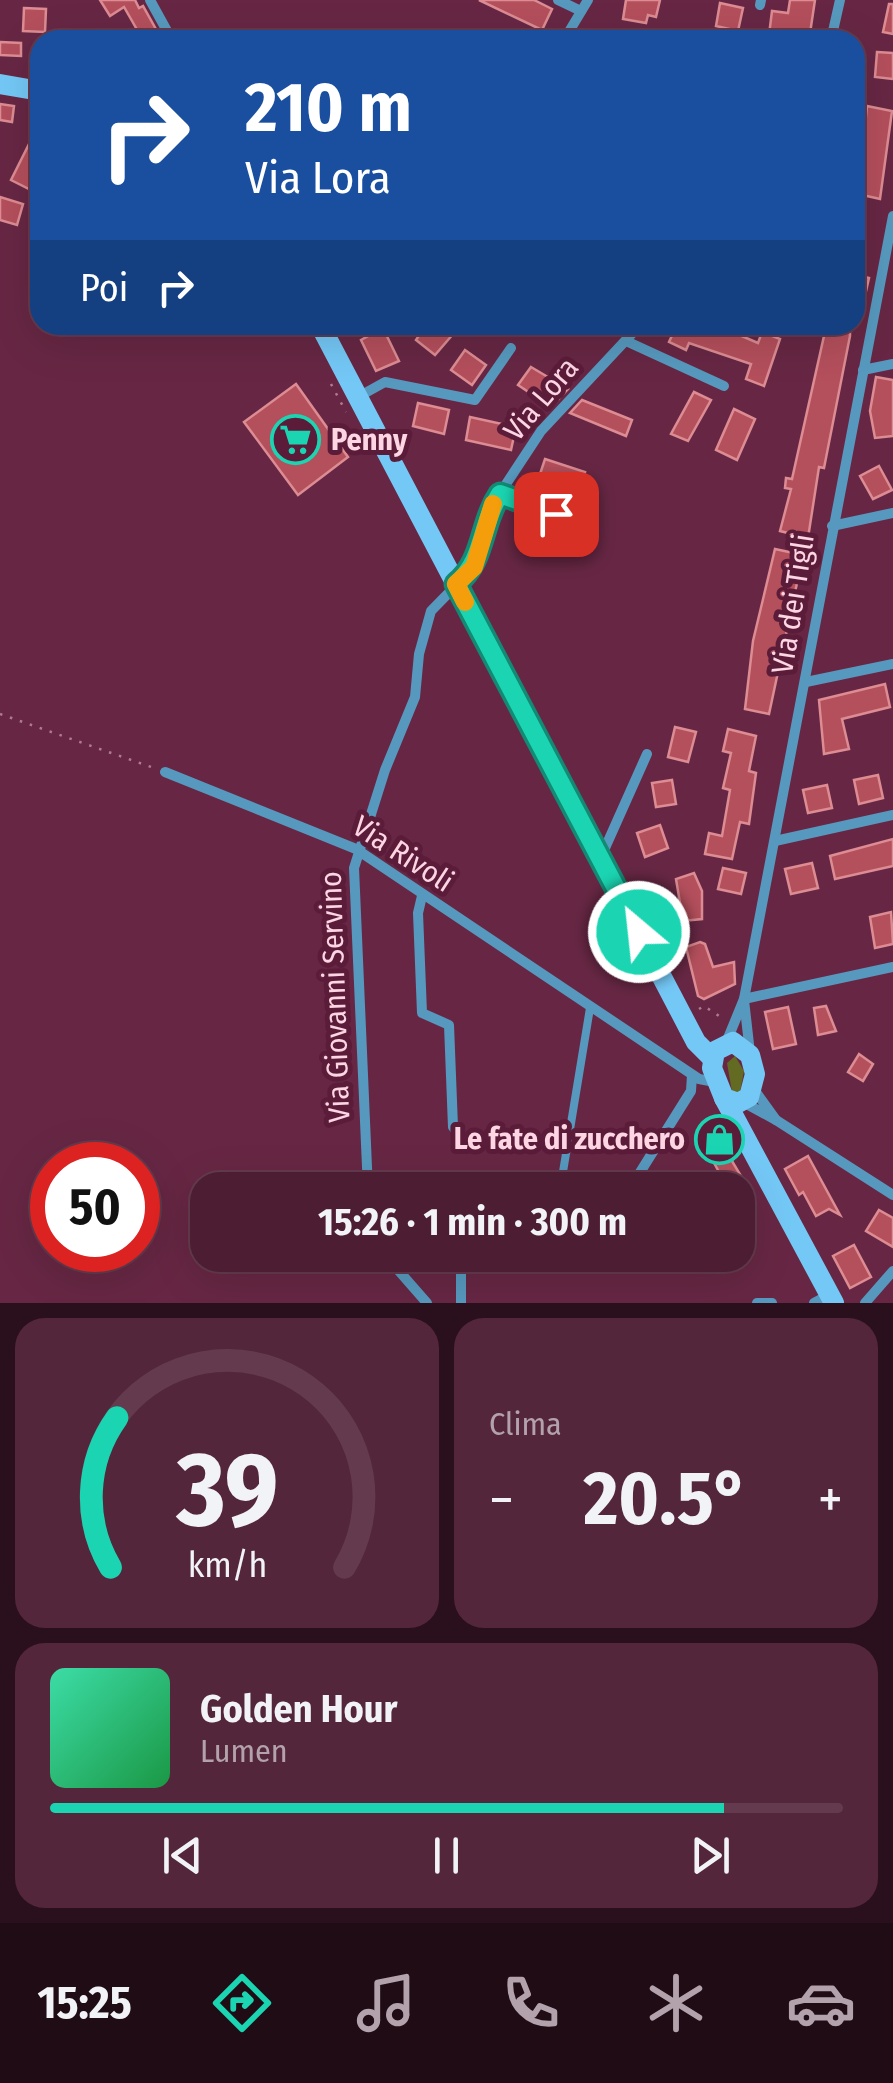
<!DOCTYPE html>
<html lang="it">
<meta charset="utf-8">
<style>
:root{--surface:#4d1d33;--page:#54263b;--text:#f1f3f6;--muted:#b3a2ac;--line:#643b4e;--accent:#1bd5b2}
body{margin:0;font-family:"Fira Sans Condensed",sans-serif;background:var(--page);color:var(--text);height:100vh;display:flex;flex-direction:column;font-size:38px;white-space:nowrap}
*{box-sizing:border-box;margin:0}
p{font-size:32px;color:var(--muted)}
.icon{flex:none;width:55px;height:55px;fill:none;stroke:currentColor;stroke-width:2;stroke-linecap:round;stroke-linejoin:round}
.map{position:relative;height:1303px;overflow:hidden}
.panel{display:flex;flex-direction:column;gap:15px;padding:15px;background:#2a101c;flex:1}
.panel>*{flex:none}
.top-card{position:absolute;left:30px;top:30px;width:835px;height:305px;border-radius:30px;box-shadow:0 10px 40px #0002,0 0 0 2px var(--line);background:#1a4fa0;color:#fff;overflow:hidden}
.speed{position:absolute;left:30px;top:1142px;display:flex;gap:20px;font-size:50px;font-weight:700;text-align:center}
.speed>*{display:grid;place-content:center;width:130px;height:130px;border-radius:50%;background:var(--surface);box-shadow:0 10px 40px #0002,0 0 0 2px var(--line);line-height:1}
.speed .limit{border:15px solid #d22;background:#fff;color:#111}
.pin{position:absolute;display:grid;place-items:center;width:85px;height:85px;color:#fff;margin:-42px;border-radius:20px;box-shadow:0 5px 15px #0006}
.me{position:absolute;width:110px;margin:-55px;rotate:332deg;stroke-linejoin:round;filter:drop-shadow(0 0 8px #0008)}
.turn{display:flex;align-items:center;gap:35px;height:210px;padding:0 50px;font-size:45px}
.turn .icon{width:130px;height:130px;stroke-width:2.5}
.turn b{display:block;font-size:70px;line-height:85px}
.then{display:flex;align-items:center;height:95px;padding:0 50px;background:#0003;gap:20px;font-size:38px}
.big{font-size:75px;font-weight:700;line-height:1.1}
.panel .widget{flex:1;display:flex;flex-direction:column;justify-content:center;gap:15px;min-width:0;padding:0 35px;border-radius:30px;background:var(--page)}
.panel .dial{align-items:center;gap:0}
.dial svg{height:260px;overflow:visible;fill:none;stroke:var(--line);stroke-width:7;stroke-linecap:round;text-anchor:middle}
.dial text{fill:var(--text);stroke:none}
.song{display:flex;align-items:center;gap:30px}
.cover{width:120px;height:120px;border-radius:15px;background:linear-gradient(135deg,hsl(160 70% 55%),hsl(140 70% 35%))}
.played{height:10px;border-radius:5px;background:linear-gradient(90deg,var(--accent) 85%,var(--line) 85%)}
.keys{display:flex;justify-content:space-around;direction:ltr}
.heat{display:flex;justify-content:space-between;align-items:center;font-size:55px;direction:ltr}
.panel .tiles{flex:1;display:grid;gap:15px;grid-template-columns:1fr 1fr}
.widget:last-child{grid-column:span 2}
.trip{position:absolute;left:190px;top:1172px;width:565px;height:100px;border-radius:30px;background:var(--surface);box-shadow:0 10px 40px #0002,0 0 0 2px var(--line);font-weight:700;line-height:100px;text-align:center}
.tabs{display:flex;height:160px;justify-content:space-around;align-items:center;background:#1f0c14;color:var(--muted)}
.tabs .icon{width:70px;height:70px}
.tabs .active{color:var(--accent)}
.tabs b{font-size:45px;color:var(--text)}
.map>svg:first-child{display:block}
.green{fill:#636a21}
.building{fill:#b44f5c;stroke:#dc8c92;stroke-width:2.5}
.lines{fill:none;stroke-linecap:round;stroke-linejoin:round}
.path{stroke:#af7b91;stroke-width:2.5;stroke-dasharray:2.5 8;stroke-linecap:butt}
.lane{stroke:#5799be;stroke-width:8}
.street{stroke:#5799be;stroke-width:10}
.secondary{stroke:#74c8f6;stroke-width:20}
.route-casing{stroke:#128a74;stroke-width:25}
.route{stroke:#1bd5b2;stroke-width:18}
.slow{stroke:#f59e0b;stroke-width:18}
.labels{text-anchor:middle;stroke-width:10;stroke-linejoin:round;paint-order:stroke}
.street-label{font-size:30px;fill:#fdd5e3;stroke:#5b1c3a}
.poi-label{font-size:30px;font-weight:bold;fill:#fdd5e3;stroke:#5b1c3a;text-anchor:start}
</style>
<div class="map">
<svg width="893" height="1303" viewBox="0 0 893 1303">
<rect width="100%" height="100%" fill="#672744"/>
<!-- green -->
<polygon class="green" points="735,1056 744,1071 740,1092 732,1092 727,1063"/>
<!-- building -->
<g class="building">
<polygon points="100,0 135,0 139,8 143,6 162,40 143,40 124,7 110,16"/>
<polygon points="479,0 534,0 552,9 542,30"/>
<polygon points="626,0 660,0 656,17 648,15 646,23 623,19"/>
<polygon points="790,0 815,0 809,40 769,35 772,11 788,13"/>
<polygon points="720,3 743,8 738,31 716,26"/>
<polygon points="889,4 893,4 893,34 883,32"/>
<polygon points="24,8 46,9 45,32 23,31"/>
<polygon points="0,42 21,43 21,56 0,55"/>
<polygon points="877,52 893,53 893,79 875,77"/>
<polygon points="0,104 14,106 12,122 0,120"/>
<polygon points="867,106 892,111 880,199 858,194"/>
<polygon points="40,122 40,181 35,192 11,180"/>
<polygon points="0,197 23,204 17,225 0,220"/>
<polygon points="855,275 869,278 864,300 855,298"/>
<polygon points="426,325 443,325 454,333 435,355 416,340"/>
<polygon points="677,325 716,325 758,343 762,332 780,339 764,386 746,379 751,364 689,343 686,350 669,342"/>
<polygon points="826,327 850,332 850,336 824,468 819,467 808,538 780,531 791,489 785,488 786,478 792,479"/>
<polygon points="383,328 399,361 376,371 361,340"/>
<polygon points="465,350 486,365 472,385 451,370"/>
<polygon points="531,367 568,389 551,407 518,385"/>
<polygon points="876,377 893,380 893,436 875,438 870,411"/>
<polygon points="296,384 348,457 298,495 244,422"/>
<polygon points="694,392 711,400 688,441 671,434"/>
<polygon points="582,400 632,420 626,436 570,413"/>
<polygon points="418,403 449,410 444,434 413,426"/>
<polygon points="734,409 755,419 737,460 716,450"/>
<polygon points="470,417 516,427 511,450 466,440"/>
<polygon points="545,459 585,472 578,493 538,480"/>
<polygon points="879,466 892,490 873,499 860,476"/>
<polygon points="775,549 803,555 769,714 745,709 753,641"/>
<polygon points="885,684 890,707 842,719 849,749 824,754 819,700"/>
<polygon points="675,727 696,732 688,762 668,757"/>
<polygon points="728,729 756,736 749,771 756,773 749,824 740,822 732,859 705,854 709,833 722,836 730,790 723,788 731,753 723,751"/>
<polygon points="878,775 883,798 859,804 854,780"/>
<polygon points="672,780 676,804 656,807 652,783"/>
<polygon points="827,785 832,808 808,813 803,790"/>
<polygon points="660,825 668,848 645,857 637,833"/>
<polygon points="893,839 893,866 835,879 830,856"/>
<polygon points="812,863 818,888 791,894 785,869"/>
<polygon points="723,868 746,873 741,894 718,889"/>
<polygon points="694,873 702,891 702,919 683,921 676,879"/>
<polygon points="891,912 893,944 875,948 870,917"/>
<polygon points="700,942 705,944 713,967 734,962 735,984 704,999 698,996 686,947"/>
<polygon points="826,1006 836,1031 818,1035 814,1008"/>
<polygon points="788,1007 796,1044 773,1049 765,1012"/>
<polygon points="859,1054 873,1064 863,1081 848,1072"/>
<polygon points="717,1136 744,1181 719,1190 702,1190 699,1182 720,1174 703,1142"/>
<polygon points="808,1156 840,1215 829,1209 816,1216 803,1192 799,1195 785,1169"/>
<polygon points="879,1210 893,1218 893,1247 866,1231"/>
<polygon points="854,1245 871,1277 850,1288 833,1256"/>
</g>
<g class="lines">
<!-- path -->
<g class="path">
<polyline points="331,384 346,412"/>
<polyline points="0,714 154,768"/>
<polyline points="699,1009 704,1006 722,1018"/>
</g>
<!-- lane -->
<g class="lane">
<polyline points="621,891 640,888 669,942 659,960"/>
<polyline points="560,1190 590,1008"/>
</g>
<!-- street -->
<g class="street">
<polyline points="150,0 172,40"/>
<polyline points="558,0 581,11"/>
<polyline points="760,5 761,0"/>
<polyline points="567,35 588,0"/>
<polyline points="831,40 840,0"/>
<polyline points="626,341 724,386"/>
<polyline points="863,370 893,364"/>
<polyline points="358,397 385,382 475,400 511,348"/>
<polyline points="500,494 585,525"/>
<polyline points="832,526 893,513"/>
<polyline points="806,682 893,664"/>
<polyline points="165,772 356,849 699,1079 715,1082"/>
<polyline points="775,841 893,815"/>
<polyline points="601,857 647,754"/>
<polyline points="422,896 418,913 422,1013 449,1025 453,1127 461,1137"/>
<polyline points="744,999 893,967"/>
<polyline points="744,1000 750,1053"/>
<polyline points="726,1043 744,999 893,216"/>
<polyline points="743,1102 776,1120 753,1088"/>
<polyline points="776,1120 893,1195"/>
<polyline points="368,1190 354,868 385,770 415,697 419,654 431,611 474,567 491,507 541,431 640,325"/>
<polyline points="629,1190 691,1091 692,1075"/>
<polyline points="385,1255 427,1303"/>
<polyline points="461,1257 461,1303"/>
<polyline points="757,1303 772,1303"/>
<polyline points="814,1303 829,1295"/>
<polyline points="865,1303 893,1271"/>
</g>
<!-- secondary -->
<g class="secondary">
<polyline points="0,84 40,91"/>
<polyline points="320,325 696,1042 712,1058"/>
<polygon points="733,1042 750,1055 755,1074 749,1097 738,1103 724,1098 712,1068 715,1051"/>
<polyline points="724,1098 834,1303"/>
</g>
</g>
<g class="lines">
<defs>
<path id="route" d="M 556,514 L 500,494 C 480,524 485,560 456,584 L 639,932"/>
</defs>
<!-- route casing -->
<use href="#route" class="route-casing"/>
<!-- route -->
<use href="#route" class="route"/>
<!-- slow -->
<polyline class="slow" points="465,602 456,584 474,567 493,504"/>
</g>
<!-- icons -->
<defs>
<symbol id="supermarket-ring" viewBox="-11 -11 22 22"><circle r="9.5" fill="#5b1c3a" stroke="#1bd5b2" stroke-width="1.5"/><path d="M-6-5.5h2.5l.6 2H6L4.5 2H-2.5L-4.4-4H-6ZM-1.5 3.2a1.3 1.3 0 1 0 .1 0ZM3 3.2a1.3 1.3 0 1 0 .1 0Z" fill="#1bd5b2"/></symbol>
<symbol id="shop-ring" viewBox="-11 -11 22 22"><circle r="9.5" fill="#5b1c3a" stroke="#1bd5b2" stroke-width="1.5"/><path d="M-5-2.5h2.3a2.7 3.5 0 0 1 5.4 0H5L5.5 6h-11ZM-1.5-2.5h3a1.5 2.3 0 0 0-3 0Z" fill="#1bd5b2"/></symbol>
</defs>
<g fill-rule="evenodd">
<use href="#supermarket-ring" x="268" y="412" width="55" height="55"/>
<use href="#shop-ring" x="692" y="1112" width="55" height="55"/>
</g>
<g class="labels">
<!-- street labels -->
<g class="street-label">
<text transform="translate(541 399) rotate(-50)" y="10">Via Lora</text>
<text transform="translate(793 604) rotate(-81)" y="10">Via dei Tigli</text>
<text transform="translate(403 854) rotate(33)" y="10">Via Rivoli</text>
<text transform="translate(335 997) rotate(-92)" y="10">Via Giovanni Servino</text>
</g>
<!-- poi labels -->
<g class="poi-label">
<text x="331" y="450">Penny</text>
<text x="685" y="1149" text-anchor="end">Le fate di zucchero</text>
</g>
</g>
</svg>
<div class="speed"><div class="limit">50</div></div>
<div class="pin" style="left:556px;top:514px;background:#d93025"><svg class="icon" aria-label="arrive" viewBox="0 0 24 24"><path d="M6 21V4h12l-3 4 3 4H6"/></svg></div>
<svg class="me" style="left:639px;top:932px" viewBox="-20 -20 40 40"><circle r="17" fill="#1bd5b2" stroke="#fff" stroke-width="3"/><path d="M0-11L8 9 0 5-8 9z" fill="#fff"/></svg>
<div class="trip">15:26 · 1 min · 300 m</div>
<div class="top-card">
<div class="turn"><svg class="icon" aria-label="right" viewBox="0 0 24 24"><path d="M7 20v-9h11M14 6l5 5-5 5"/></svg><div><b>210 m</b>Via Lora</div></div>
<div class="then">Poi<svg class="icon" aria-label="right" viewBox="0 0 24 24"><path d="M7 20v-9h11M14 6l5 5-5 5"/></svg></div>
</div>
</div>
<section class="panel">
<div class="tiles">
<div class="widget dial"><svg viewBox="0 0 100 80">
<path d="M14 69A42 42 0 1 1 86 69"/>
<path d="M14 69A42 42 0 0 1 16 23" stroke="#1bd5b2"/>
<text x="50" y="56" font-size="32" font-weight="700">39</text>
<text x="50" y="72" font-size="11">km/h</text>
</svg></div>
<div class="widget"><p>Clima</p>
<div class="heat"><a>−</a><b class="big">20.5°</b><a>+</a></div>
</div>
<div class="widget">
<div class="song"><i class="cover"></i><div><b>Golden Hour</b><p>Lumen</p></div></div>
<div class="played"></div>
<div class="keys"><svg class="icon" aria-label="previous" viewBox="0 0 24 24"><path d="M18 5L8 12l10 7zM5 5v14"/></svg><svg class="icon" aria-label="pause" viewBox="0 0 24 24"><path d="M8 5v14M16 5v14"/></svg><svg class="icon" aria-label="next" viewBox="0 0 24 24"><path d="M6 5l10 7-10 7zM19 5v14"/></svg></div>
</div>
</div>
</section>
<nav class="tabs">
<b>15:25</b>
<svg class="icon active" aria-label="directions" viewBox="0 0 24 24"><path d="M12 3l9 9-9 9-9-9zM9 14v-3h6M13 9l2 2-2 2"/></svg>
<svg class="icon" aria-label="music" viewBox="0 0 24 24"><path d="M9 18V5l10-2v13"/><circle cx="6" cy="18" r="3"/><circle cx="16" cy="16" r="3"/></svg>
<svg class="icon" aria-label="phone" viewBox="0 0 24 24"><path d="M5 4h4l2 5-3 2q2 4 5 5l2-3 5 2v4C11 20 4 13 5 4z"/></svg>
<svg class="icon" aria-label="climate" viewBox="0 0 24 24"><path d="M12 3v18M4 7l16 10M4 17L20 7"/></svg>
<svg class="icon" aria-label="car" viewBox="0 0 24 24"><path d="M5 17H2v-5l4-1 3-4h7l3 4 3 1v5h-3M9 17h6M6 11h13"/><circle cx="7" cy="17" r="2"/><circle cx="17" cy="17" r="2"/></svg>
</nav>
